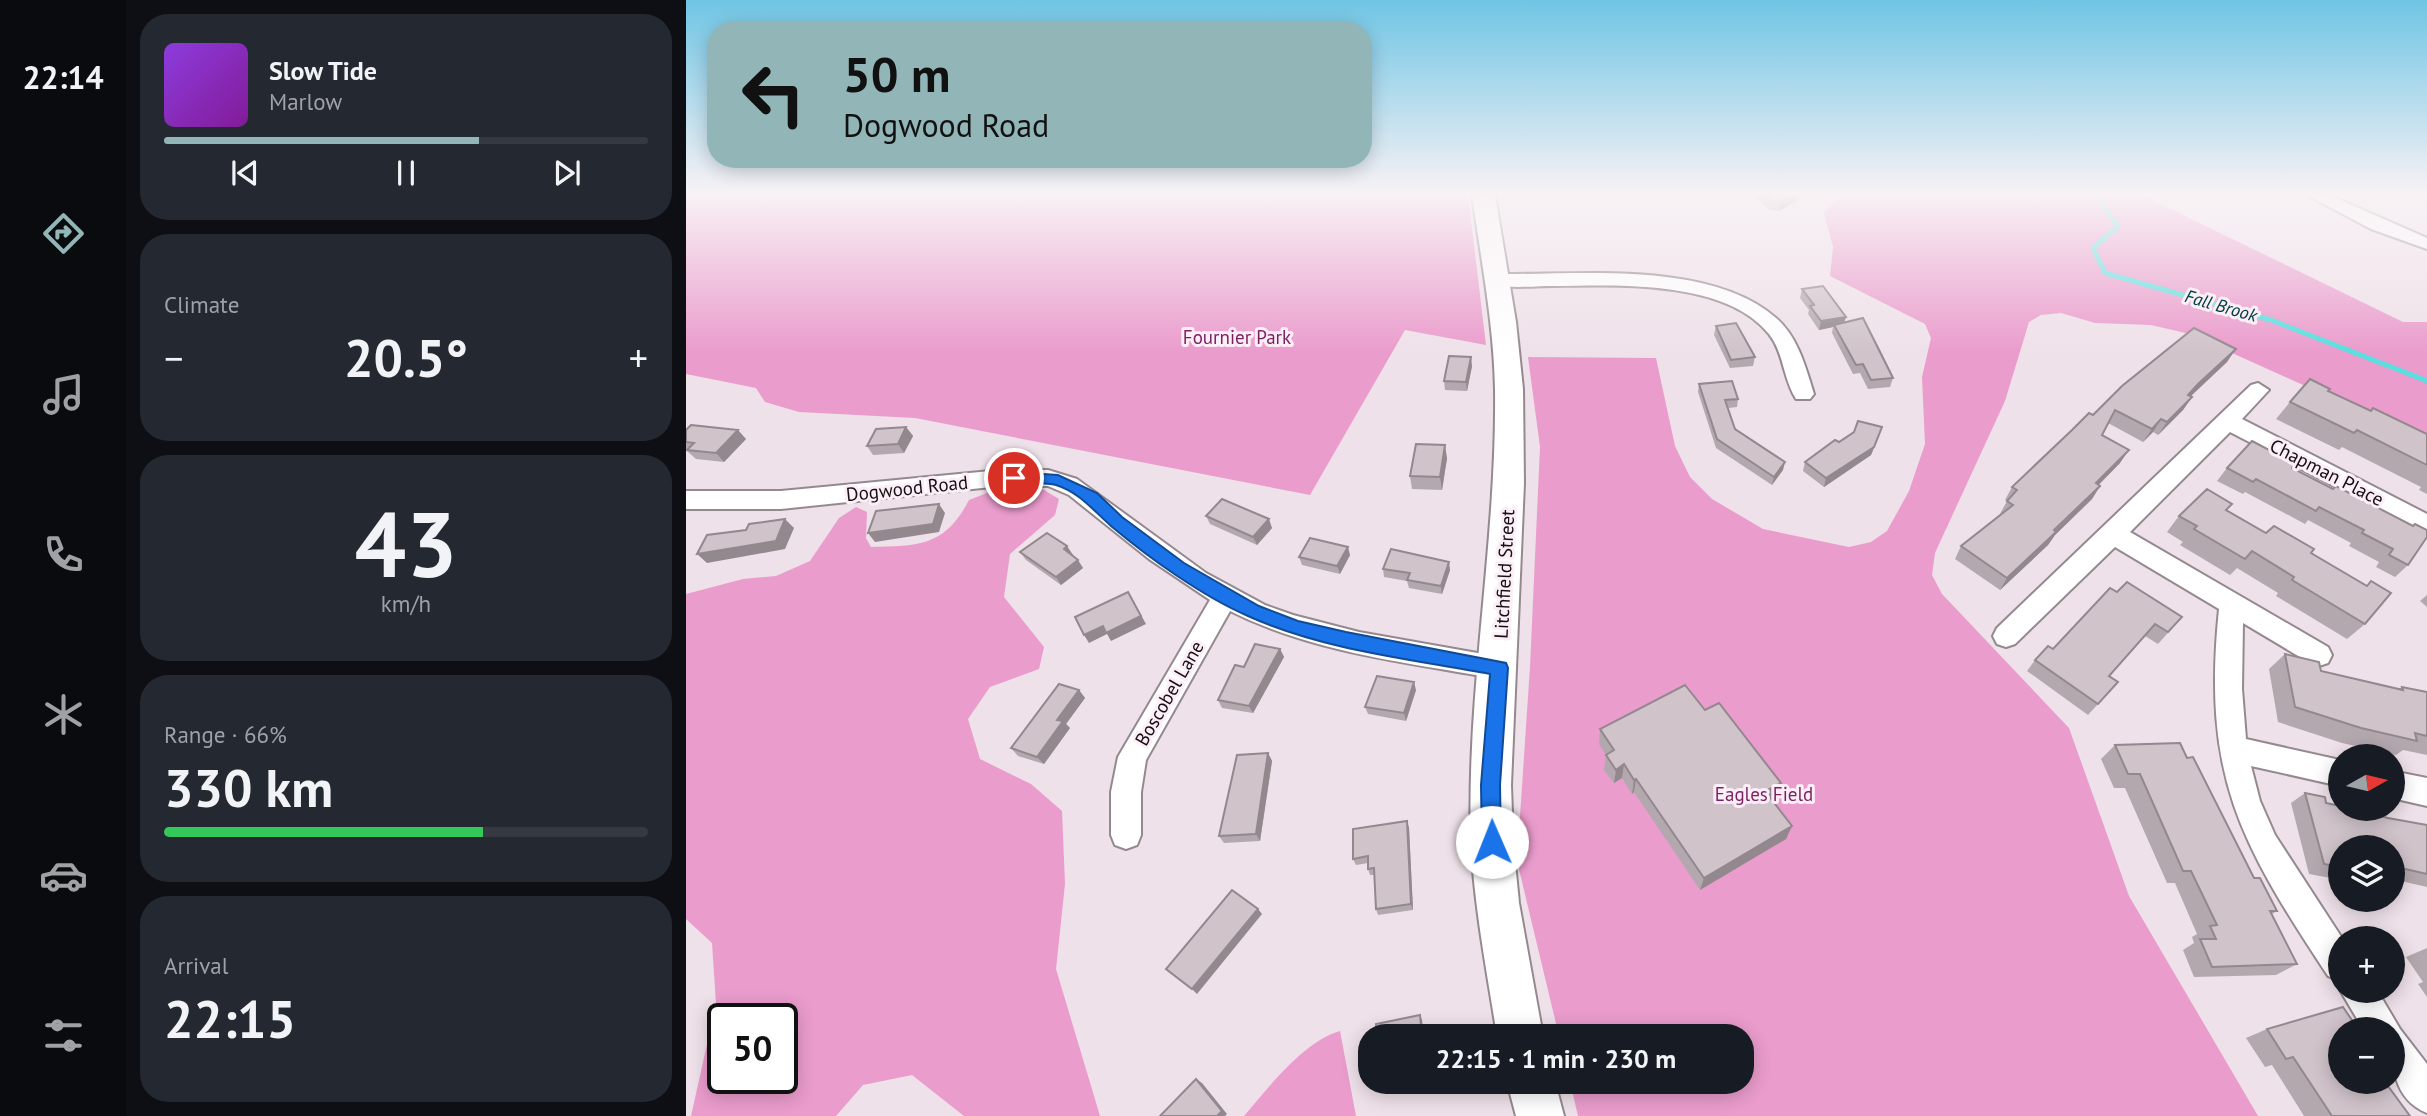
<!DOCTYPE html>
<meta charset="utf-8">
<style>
:root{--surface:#171b24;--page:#242831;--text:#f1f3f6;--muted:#9ea1a6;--line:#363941;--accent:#92b5b7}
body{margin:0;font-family:"PT Sans",sans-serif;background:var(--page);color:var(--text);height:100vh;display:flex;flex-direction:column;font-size:26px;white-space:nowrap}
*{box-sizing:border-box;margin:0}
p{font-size:23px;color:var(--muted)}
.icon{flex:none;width:38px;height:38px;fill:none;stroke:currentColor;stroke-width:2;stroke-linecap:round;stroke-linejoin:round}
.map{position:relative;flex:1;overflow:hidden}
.details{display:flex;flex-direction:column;gap:14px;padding:14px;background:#0d0f14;width:560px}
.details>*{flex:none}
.banner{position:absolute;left:21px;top:21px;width:665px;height:147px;border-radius:28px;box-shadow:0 4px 18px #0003;background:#92b5b7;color:#111;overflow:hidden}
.needle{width:46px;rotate:82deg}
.tools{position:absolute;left:1642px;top:744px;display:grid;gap:14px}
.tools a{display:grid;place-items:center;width:77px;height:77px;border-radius:50%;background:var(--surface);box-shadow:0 4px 18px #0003;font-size:35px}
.speed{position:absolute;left:21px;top:1003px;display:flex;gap:14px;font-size:35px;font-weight:700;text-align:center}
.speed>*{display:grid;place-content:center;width:91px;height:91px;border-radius:50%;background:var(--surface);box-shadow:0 4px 18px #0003;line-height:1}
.speed .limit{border:4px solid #111;border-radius:10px;background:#fff;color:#111}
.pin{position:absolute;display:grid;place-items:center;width:60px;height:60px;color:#fff;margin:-30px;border:4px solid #fff;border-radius:50%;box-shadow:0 2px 7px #0007}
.me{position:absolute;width:77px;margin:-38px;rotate:359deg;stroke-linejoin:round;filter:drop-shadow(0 0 5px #0008)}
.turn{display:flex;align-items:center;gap:24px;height:147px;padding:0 21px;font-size:32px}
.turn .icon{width:91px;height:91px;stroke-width:2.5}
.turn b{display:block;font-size:49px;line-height:60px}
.big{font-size:52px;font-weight:600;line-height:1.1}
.details .widget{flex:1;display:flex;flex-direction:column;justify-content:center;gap:10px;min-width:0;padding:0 24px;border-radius:28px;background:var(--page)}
.details .dial{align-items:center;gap:0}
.dial b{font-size:91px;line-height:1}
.song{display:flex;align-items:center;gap:21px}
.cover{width:84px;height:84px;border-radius:10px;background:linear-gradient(135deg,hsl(270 70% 55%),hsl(290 70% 35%))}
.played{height:7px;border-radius:4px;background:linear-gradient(90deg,var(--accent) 65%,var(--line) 65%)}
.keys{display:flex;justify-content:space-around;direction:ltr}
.heat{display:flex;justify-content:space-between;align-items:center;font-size:38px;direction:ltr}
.charge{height:10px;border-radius:5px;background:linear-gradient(90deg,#34c759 66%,var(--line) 0)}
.trip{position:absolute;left:672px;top:1024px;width:396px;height:70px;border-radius:28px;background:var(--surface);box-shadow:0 4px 18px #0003;font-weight:600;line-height:70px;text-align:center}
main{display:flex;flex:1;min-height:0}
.tab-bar{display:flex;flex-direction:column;width:126px;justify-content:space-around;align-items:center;background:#090b0e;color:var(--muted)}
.tab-bar .icon{width:49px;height:49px}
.tab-bar .selected{color:var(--accent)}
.tab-bar b{font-size:32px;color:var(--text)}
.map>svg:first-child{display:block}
.green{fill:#ea9ccc;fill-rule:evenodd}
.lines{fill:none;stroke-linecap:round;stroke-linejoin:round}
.stream{stroke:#5adede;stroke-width:5}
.minor-casing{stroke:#958990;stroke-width:4}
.secondary-casing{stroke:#958990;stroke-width:4}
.minor{fill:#fff;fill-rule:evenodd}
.secondary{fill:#fff;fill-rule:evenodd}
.wall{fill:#b3a8ae}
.shaded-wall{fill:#92888d}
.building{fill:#d0c3ca;stroke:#92888d;stroke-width:2}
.route{fill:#1a73e8;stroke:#114b97;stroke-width:2}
.labels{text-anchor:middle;stroke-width:6;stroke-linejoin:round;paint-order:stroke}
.far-water-label{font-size:18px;font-style:italic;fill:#004141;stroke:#fceef6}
.park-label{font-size:19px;fill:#7b1f60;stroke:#fceef6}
.street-label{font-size:19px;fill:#140f12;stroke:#fceef6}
</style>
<main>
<nav class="tab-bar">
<b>22:14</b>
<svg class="icon selected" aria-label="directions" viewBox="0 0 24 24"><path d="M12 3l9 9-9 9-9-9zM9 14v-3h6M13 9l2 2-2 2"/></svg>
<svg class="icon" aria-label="music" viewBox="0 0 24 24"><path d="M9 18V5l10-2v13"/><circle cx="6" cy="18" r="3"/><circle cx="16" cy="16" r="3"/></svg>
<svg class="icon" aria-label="phone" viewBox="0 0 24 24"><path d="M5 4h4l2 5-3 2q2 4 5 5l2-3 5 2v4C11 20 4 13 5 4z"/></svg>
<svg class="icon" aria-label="climate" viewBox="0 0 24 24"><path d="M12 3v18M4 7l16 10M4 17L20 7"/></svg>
<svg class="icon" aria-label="car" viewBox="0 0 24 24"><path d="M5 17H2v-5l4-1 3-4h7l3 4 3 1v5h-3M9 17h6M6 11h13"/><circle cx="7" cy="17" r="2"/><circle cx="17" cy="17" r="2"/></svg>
<svg class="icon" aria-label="filters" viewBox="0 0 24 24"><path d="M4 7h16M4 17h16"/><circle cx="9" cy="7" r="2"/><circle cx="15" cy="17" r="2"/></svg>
</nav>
<section class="details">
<div class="widget">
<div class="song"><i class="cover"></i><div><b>Slow Tide</b><p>Marlow</p></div></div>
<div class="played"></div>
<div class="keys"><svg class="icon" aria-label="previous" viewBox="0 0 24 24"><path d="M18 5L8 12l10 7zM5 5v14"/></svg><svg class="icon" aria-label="pause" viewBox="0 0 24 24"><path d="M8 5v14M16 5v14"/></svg><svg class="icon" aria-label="next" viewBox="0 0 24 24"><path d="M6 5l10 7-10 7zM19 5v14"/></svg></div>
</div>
<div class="widget"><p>Climate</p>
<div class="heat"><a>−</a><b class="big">20.5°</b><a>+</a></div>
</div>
<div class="widget dial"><b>43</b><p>km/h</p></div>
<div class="widget"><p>Range · 66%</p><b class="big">330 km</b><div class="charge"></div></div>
<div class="widget"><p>Arrival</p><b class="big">22:15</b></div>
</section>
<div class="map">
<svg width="1741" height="1116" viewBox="0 0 1741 1116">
<rect width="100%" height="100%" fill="#efe1e9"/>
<!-- green -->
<g class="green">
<polygon points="0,195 782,195 800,345 719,330 624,495 229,418 113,412 79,402 70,388 0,374"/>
<polygon points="1156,195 1456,195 1717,322 1741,322 1741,441 1504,334 1465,325 1409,323 1375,313 1355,315 1343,322 1319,401 1249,553 1246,575 1256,594 1383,728 1443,896 1572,1116 892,1116 884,1082 1055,1082 1055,1036 873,1036 831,861 844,667 854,447 842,357 970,358 989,446 1004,477 1026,499 1077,529 1163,547 1185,542 1201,531 1223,491 1239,444 1236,377 1245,338 1239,324 1144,276 1147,247 1138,213"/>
<path d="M 353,487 L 373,499 L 369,515 L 324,554 L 318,597 L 358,647 L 353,669 L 304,687 L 282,719 L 294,759 L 345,784 L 376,811 L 379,884 L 370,969 L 414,1116 L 278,1116 L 226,1075 L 177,1085 L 150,1116 L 5,1116 L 30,1004 L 26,943 L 0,919 L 0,594 L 57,579 L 90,576 L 124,561 L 153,518 L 170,507 L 181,512 L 180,538 L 185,547 C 234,546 259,546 283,500 L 314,488 ZM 37,1018 L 96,1018 L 96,1078 L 37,1078 Z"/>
<path d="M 654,1031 L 670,1116 L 558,1116 C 582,1088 618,1041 654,1031 Z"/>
</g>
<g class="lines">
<!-- stream -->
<polyline class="stream" points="1409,195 1432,226 1407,248 1419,273 1585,320 1741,381"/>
<defs>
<g id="minor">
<polygon points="1621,195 1643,195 1741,238 1741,249 1685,229"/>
<path d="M 811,274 C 893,275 1024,260 1090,318 C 1112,337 1120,368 1128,394 L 1124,399 L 1110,399 C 1097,379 1098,353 1083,334 C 1040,280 932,285 869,286 C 848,286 824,289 804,284 L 802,280 L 804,276 Z"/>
<path d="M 1572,383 L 1583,390 L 1556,419 L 1741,514 L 1741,534 L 1544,432 L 1444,532 L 1642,647 L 1646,655 L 1642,663 L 1633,666 L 1624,663 L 1557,623 L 1556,689 L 1560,739 L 1654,760 L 1654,786 L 1565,766 L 1574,801 L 1589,835 L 1656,938 L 1654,980 L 1642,976 C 1553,841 1516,776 1533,609 L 1429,547 L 1329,644 L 1320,647 L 1311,644 L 1307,636 L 1311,628 L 1565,385 Z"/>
<path d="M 315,470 L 362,470 L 391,479 L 520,573 L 579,605 L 607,615 L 673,632 L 814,657 L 823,660 L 827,668 L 823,676 L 814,679 C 723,663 628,653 544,611 L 460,760 L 455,792 L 455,835 L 451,845 L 440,849 L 429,845 L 425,835 L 425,792 L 432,757 L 524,600 L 463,559 L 383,495 L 362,486 L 315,486 L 95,509 L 0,509 L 0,491 L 95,491 Z"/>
<polygon points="1706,771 1741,778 1741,806 1706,798"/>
<path d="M 1654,990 L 1691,990 L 1714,1029 L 1741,1064 L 1741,1113 C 1705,1098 1706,1062 1706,1029 L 1677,1029 Z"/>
</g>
<g id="secondary">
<path d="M 786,195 L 809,195 L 830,322 L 837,389 L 838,483 L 825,785 L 827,842 L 833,903 L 857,1036 L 811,1036 C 801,972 788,906 785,841 C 780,692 811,541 809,390 C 808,325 795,260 786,195 Z"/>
<polygon points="821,1082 869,1082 878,1116 830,1116"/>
</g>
</defs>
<!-- minor casing -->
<use href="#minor" class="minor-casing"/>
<!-- secondary casing -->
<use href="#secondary" class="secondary-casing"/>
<!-- minor -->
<use href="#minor" class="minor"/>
<!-- secondary -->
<use href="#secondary" class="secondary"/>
</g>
<!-- wall -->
<g class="wall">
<polygon points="1069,195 1114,195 1111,201 1093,211 1084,210 1068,197"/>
<polygon points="1116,289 1160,317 1158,323 1207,378 1204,387 1182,389 1174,373 1167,374 1146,333 1147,327 1133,330 1122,314 1123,310 1114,298"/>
<polygon points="1030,326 1069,357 1067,366 1044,368 1028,335"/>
<polygon points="1541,362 1504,396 1506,397 1497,410 1472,435 1467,432 1457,442 1422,423 1416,435 1434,463 1413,485 1414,486 1406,499 1369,535 1362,545 1314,590 1269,559 1275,546 1315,515 1314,514 1321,501 1319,500 1326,487 1407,415"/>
<polygon points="786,366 781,391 759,390 758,381"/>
<polygon points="1013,384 1052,399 1051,407 1042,408 1049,429 1097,470 1086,485 1030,448 1012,392"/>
<polygon points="1642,391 1684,411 1741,434 1741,494 1733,490 1735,487 1656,447 1653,450 1590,419 1604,402"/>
<polygon points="220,427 227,436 218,453 187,455 181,446"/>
<polygon points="0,430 60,439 38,462 10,459 0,450"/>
<polygon points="1193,436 1185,455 1138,487 1117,471 1119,462 1153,442"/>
<polygon points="761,458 756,490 726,489 724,476"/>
<polygon points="1541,468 1606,468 1647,489 1726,526 1729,524 1722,565 1709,577 1690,567 1693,562 1663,546 1665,543 1622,520 1619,524 1559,492 1557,494 1531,481"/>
<polygon points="1541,510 1580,533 1625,553 1681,586 1685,581 1679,624 1661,639 1590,596 1592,593 1551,568 1544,575 1494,545 1497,542 1481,532 1493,516"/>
<polygon points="520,516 586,528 571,545 524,524"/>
<polygon points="381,546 386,555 397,568 375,585 340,560 334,552"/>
<polygon points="664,555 654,574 616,565 613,557"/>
<polygon points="697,569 764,570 756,594 723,588 721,581 698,577"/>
<polygon points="1431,592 1496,617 1472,644 1459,636 1423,676 1432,682 1402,715 1341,671 1349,660 1367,649"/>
<polygon points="1741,595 1741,607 1734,601"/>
<polygon points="594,649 598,657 567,713 536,708 532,700 558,667"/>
<polygon points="1599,654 1635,671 1712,689 1716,687 1741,692 1741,755 1717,750 1710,755 1656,743 1592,722 1583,669"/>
<polygon points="393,690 399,698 380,724 384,728 358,764 332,756 325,748"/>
<polygon points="730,690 720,721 682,714 679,707"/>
<polygon points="914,729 1089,797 1085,799 1106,826 1100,839 1014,890 948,792 946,794 936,778 928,783 918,770 920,755 913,744"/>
<polygon points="1429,745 1501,758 1568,878 1591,911 1586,914 1611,964 1590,975 1508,977 1497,950 1508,943 1506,937 1511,934 1489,883 1481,883 1439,788 1428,788 1415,759"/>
<polygon points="582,753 586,761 574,841 538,843 533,836"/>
<polygon points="1619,793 1640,803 1702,818 1741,825 1741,887 1706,879 1706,847 1654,847 1654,877 1650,879 1623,874 1605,803"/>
<polygon points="721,821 723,828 727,910 692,915 690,909 689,875 684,875 682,869 682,863 670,865 667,859"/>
<polygon points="1741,948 1741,997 1732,984 1737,982 1720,957"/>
<polygon points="1581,1029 1654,1029 1724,1116 1618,1116 1586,1065 1579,1067 1560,1038"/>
</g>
<!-- shaded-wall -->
<g class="shaded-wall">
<polygon points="1107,195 1114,195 1111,201 1093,211 1094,202"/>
<polygon points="1160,317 1157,325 1148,325 1147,327 1133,330 1135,321"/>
<polygon points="1550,349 1541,362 1503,398 1502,395 1512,384"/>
<polygon points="785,357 786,366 781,391 780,382"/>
<polygon points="1506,397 1497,410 1472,435 1481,422"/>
<polygon points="1475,419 1467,432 1457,442 1466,429"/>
<polygon points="220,427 227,436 218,453 212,444"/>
<polygon points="1196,427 1185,455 1138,487 1140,478"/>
<polygon points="52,430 60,439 38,462 30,453"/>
<polygon points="759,445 761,458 756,490 754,477"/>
<polygon points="1443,450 1434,463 1401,496 1410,483"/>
<polygon points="1099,462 1097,470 1086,485 1088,477"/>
<polygon points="1414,486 1406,499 1369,535 1362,545 1314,590 1321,578"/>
<polygon points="253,504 259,513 253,532 189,542 182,533"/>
<polygon points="99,519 108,528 99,549 21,563 11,554"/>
<polygon points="583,519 586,528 571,545 567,537"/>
<polygon points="381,546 387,555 383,558 378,549"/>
<polygon points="662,547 664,555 654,574 651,566"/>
<polygon points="392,560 397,568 375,585 370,577"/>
<polygon points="763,562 764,570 756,594 755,586"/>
<polygon points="442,592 460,624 425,641 421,634 403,643 398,635"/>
<polygon points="594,649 598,657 567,713 563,706"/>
<polygon points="728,682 730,690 720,721 718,713"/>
<polygon points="393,690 399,698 380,724 384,728 358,764 351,757 371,720"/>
<polygon points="582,753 586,761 574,841 570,834"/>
<polygon points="938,764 936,778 928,783 930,770"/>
<polygon points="950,779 948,792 946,794 948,780"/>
<polygon points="1095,783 1089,797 1074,805 1079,791"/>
<polygon points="721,821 723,828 727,910 725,904"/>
<polygon points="1106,826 1100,839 1014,890 1018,878"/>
<polygon points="572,909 576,914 511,994 506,989"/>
<polygon points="734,1015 736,1020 738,1036 736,1036"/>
<polygon points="510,1079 516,1083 541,1114 539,1116 531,1116"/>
</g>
<!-- building -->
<g class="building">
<polygon points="1078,195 1107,195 1094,202 1085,201"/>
<polygon points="1137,286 1160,317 1135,321 1124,306 1128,305 1116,289"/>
<polygon points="1177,318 1207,378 1185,380 1177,364 1170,365 1148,325"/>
<polygon points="1050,323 1069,357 1045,360 1030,326"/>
<polygon points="1508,328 1550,349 1512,384 1502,395 1506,397 1481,422 1475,419 1466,429 1429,410 1416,435 1443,450 1410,483 1414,486 1368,530 1370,532 1321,578 1275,546 1327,505 1321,501 1331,490 1326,487 1386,430 1403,413 1407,415 1436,386"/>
<polygon points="763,356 785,357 780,382 758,381"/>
<polygon points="1624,379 1644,389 1642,391 1685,411 1687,408 1741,434 1741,465 1671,430 1668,433 1604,402"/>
<polygon points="1046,381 1052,399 1039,400 1049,429 1099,462 1088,477 1031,439 1013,384"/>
<polygon points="1172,421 1196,427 1188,447 1140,478 1119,462 1149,440 1153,442 1168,432"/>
<polygon points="5,425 52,430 30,453 1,450 8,443 0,442 0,430"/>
<polygon points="220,427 212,444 181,446 190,429"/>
<polygon points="1566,441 1610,464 1606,468 1647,489 1650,486 1727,526 1729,524 1741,530 1741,537 1722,565 1703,555 1707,549 1676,533 1678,530 1633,507 1630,511 1570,479 1567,482 1541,468"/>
<polygon points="730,444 759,445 754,477 724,476"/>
<polygon points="1521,489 1546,504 1540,510 1580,533 1588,526 1628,549 1625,553 1681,586 1685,581 1705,593 1679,624 1606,580 1608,577 1566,551 1559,559 1508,529 1511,526 1493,516"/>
<polygon points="536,499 583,519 567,537 520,516"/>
<polygon points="253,504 247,524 182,533 190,511"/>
<polygon points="99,519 90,541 11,554 21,535 60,530 63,524"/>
<polygon points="361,533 381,546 378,549 392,560 370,577 334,552"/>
<polygon points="624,538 662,547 651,566 613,557"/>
<polygon points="705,549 763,562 755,586 721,580 724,573 697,569"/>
<polygon points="1441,582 1496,617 1482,632 1469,624 1423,676 1432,682 1412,704 1349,660 1362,646 1367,649 1424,588 1431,592"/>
<polygon points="442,592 455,616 420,633 417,626 398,635 389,617"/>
<polygon points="569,644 594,649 563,706 532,700 549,665 558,667"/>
<polygon points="1599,654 1633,662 1635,671 1717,690 1716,687 1741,692 1741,736 1729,733 1731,741 1675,728 1609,707"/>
<polygon points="691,676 728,682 718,713 679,707"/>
<polygon points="373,684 393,690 371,720 377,721 351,757 325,748"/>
<polygon points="999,685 1019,710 1033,703 1095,783 1079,791 1106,826 1018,878 950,779 948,780 938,764 930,770 920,755 928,750 914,729"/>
<polygon points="1494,743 1501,758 1507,757 1568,878 1574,878 1591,911 1584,911 1611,964 1526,967 1514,939 1530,939 1524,926 1531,925 1505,871 1497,871 1454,774 1442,774 1429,745"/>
<polygon points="582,753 570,834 533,836 551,755"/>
<polygon points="1619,793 1639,797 1640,803 1654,806 1654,808 1665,808 1702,818 1741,825 1741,874 1706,866 1706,847 1654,847 1654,867 1638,864"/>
<polygon points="721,821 725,904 690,909 688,868 682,869 682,856 667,859 667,829"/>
<polygon points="546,890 572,909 506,989 480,969"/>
<polygon points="1657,1007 1672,1029 1654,1029 1654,1082 1699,1082 1724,1116 1646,1116 1607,1057 1600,1059 1581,1029"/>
<polygon points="734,1015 736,1036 691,1036 690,1024"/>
<polygon points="510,1079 536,1111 531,1116 474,1116"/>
</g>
<!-- sky -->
<linearGradient id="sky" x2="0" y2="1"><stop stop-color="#6fc5e4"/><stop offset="0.55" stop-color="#f8f2f5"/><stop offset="1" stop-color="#f8f2f5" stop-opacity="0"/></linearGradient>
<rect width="1741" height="352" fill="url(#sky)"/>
<!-- route -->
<path class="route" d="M 328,472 L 372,475 L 411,493 L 436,517 L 498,563 L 573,606 L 612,621 L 660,632 L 820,663 L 822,668 L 814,785 L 815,842 L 813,848 L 806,851 L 799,848 L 796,842 L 795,785 L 804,674 C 724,659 637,650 562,616 C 516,596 463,558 425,526 C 408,511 393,492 370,485 C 355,481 338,486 322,481 L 322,474 Z"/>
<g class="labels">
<!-- far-water labels -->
<g class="far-water-label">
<text transform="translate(1535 306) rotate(16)" y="6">Fall Brook</text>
</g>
<!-- park labels -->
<g class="park-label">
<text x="551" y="344">Fournier Park</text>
<text x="1078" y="801">Eagles Field</text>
</g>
<!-- street labels -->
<g class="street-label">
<text transform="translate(1641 472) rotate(27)" y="7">Chapman Place</text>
<text transform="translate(221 488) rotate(-6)" y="7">Dogwood Road</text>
<text transform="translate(818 574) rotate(-87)" y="7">Litchfield Street</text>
<text transform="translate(483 693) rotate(-60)" y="7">Boscobel Lane</text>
</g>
</g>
</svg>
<div class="tools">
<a><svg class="needle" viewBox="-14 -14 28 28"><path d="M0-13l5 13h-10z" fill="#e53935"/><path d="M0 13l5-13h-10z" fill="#9ea1a6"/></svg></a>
<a><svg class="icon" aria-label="layers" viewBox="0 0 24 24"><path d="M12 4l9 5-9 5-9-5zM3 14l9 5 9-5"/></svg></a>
<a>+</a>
<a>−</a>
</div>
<div class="speed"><div class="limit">50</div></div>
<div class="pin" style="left:328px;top:478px;background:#d93025"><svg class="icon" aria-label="arrive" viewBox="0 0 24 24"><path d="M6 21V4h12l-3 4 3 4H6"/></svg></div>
<svg class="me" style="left:806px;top:842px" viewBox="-20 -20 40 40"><circle r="19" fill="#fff"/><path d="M0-13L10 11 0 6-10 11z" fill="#1a73e8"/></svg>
<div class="trip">22:15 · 1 min · 230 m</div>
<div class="banner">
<div class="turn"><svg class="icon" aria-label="left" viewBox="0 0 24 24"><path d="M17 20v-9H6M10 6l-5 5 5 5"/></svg><div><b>50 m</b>Dogwood Road</div></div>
</div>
</div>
</main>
